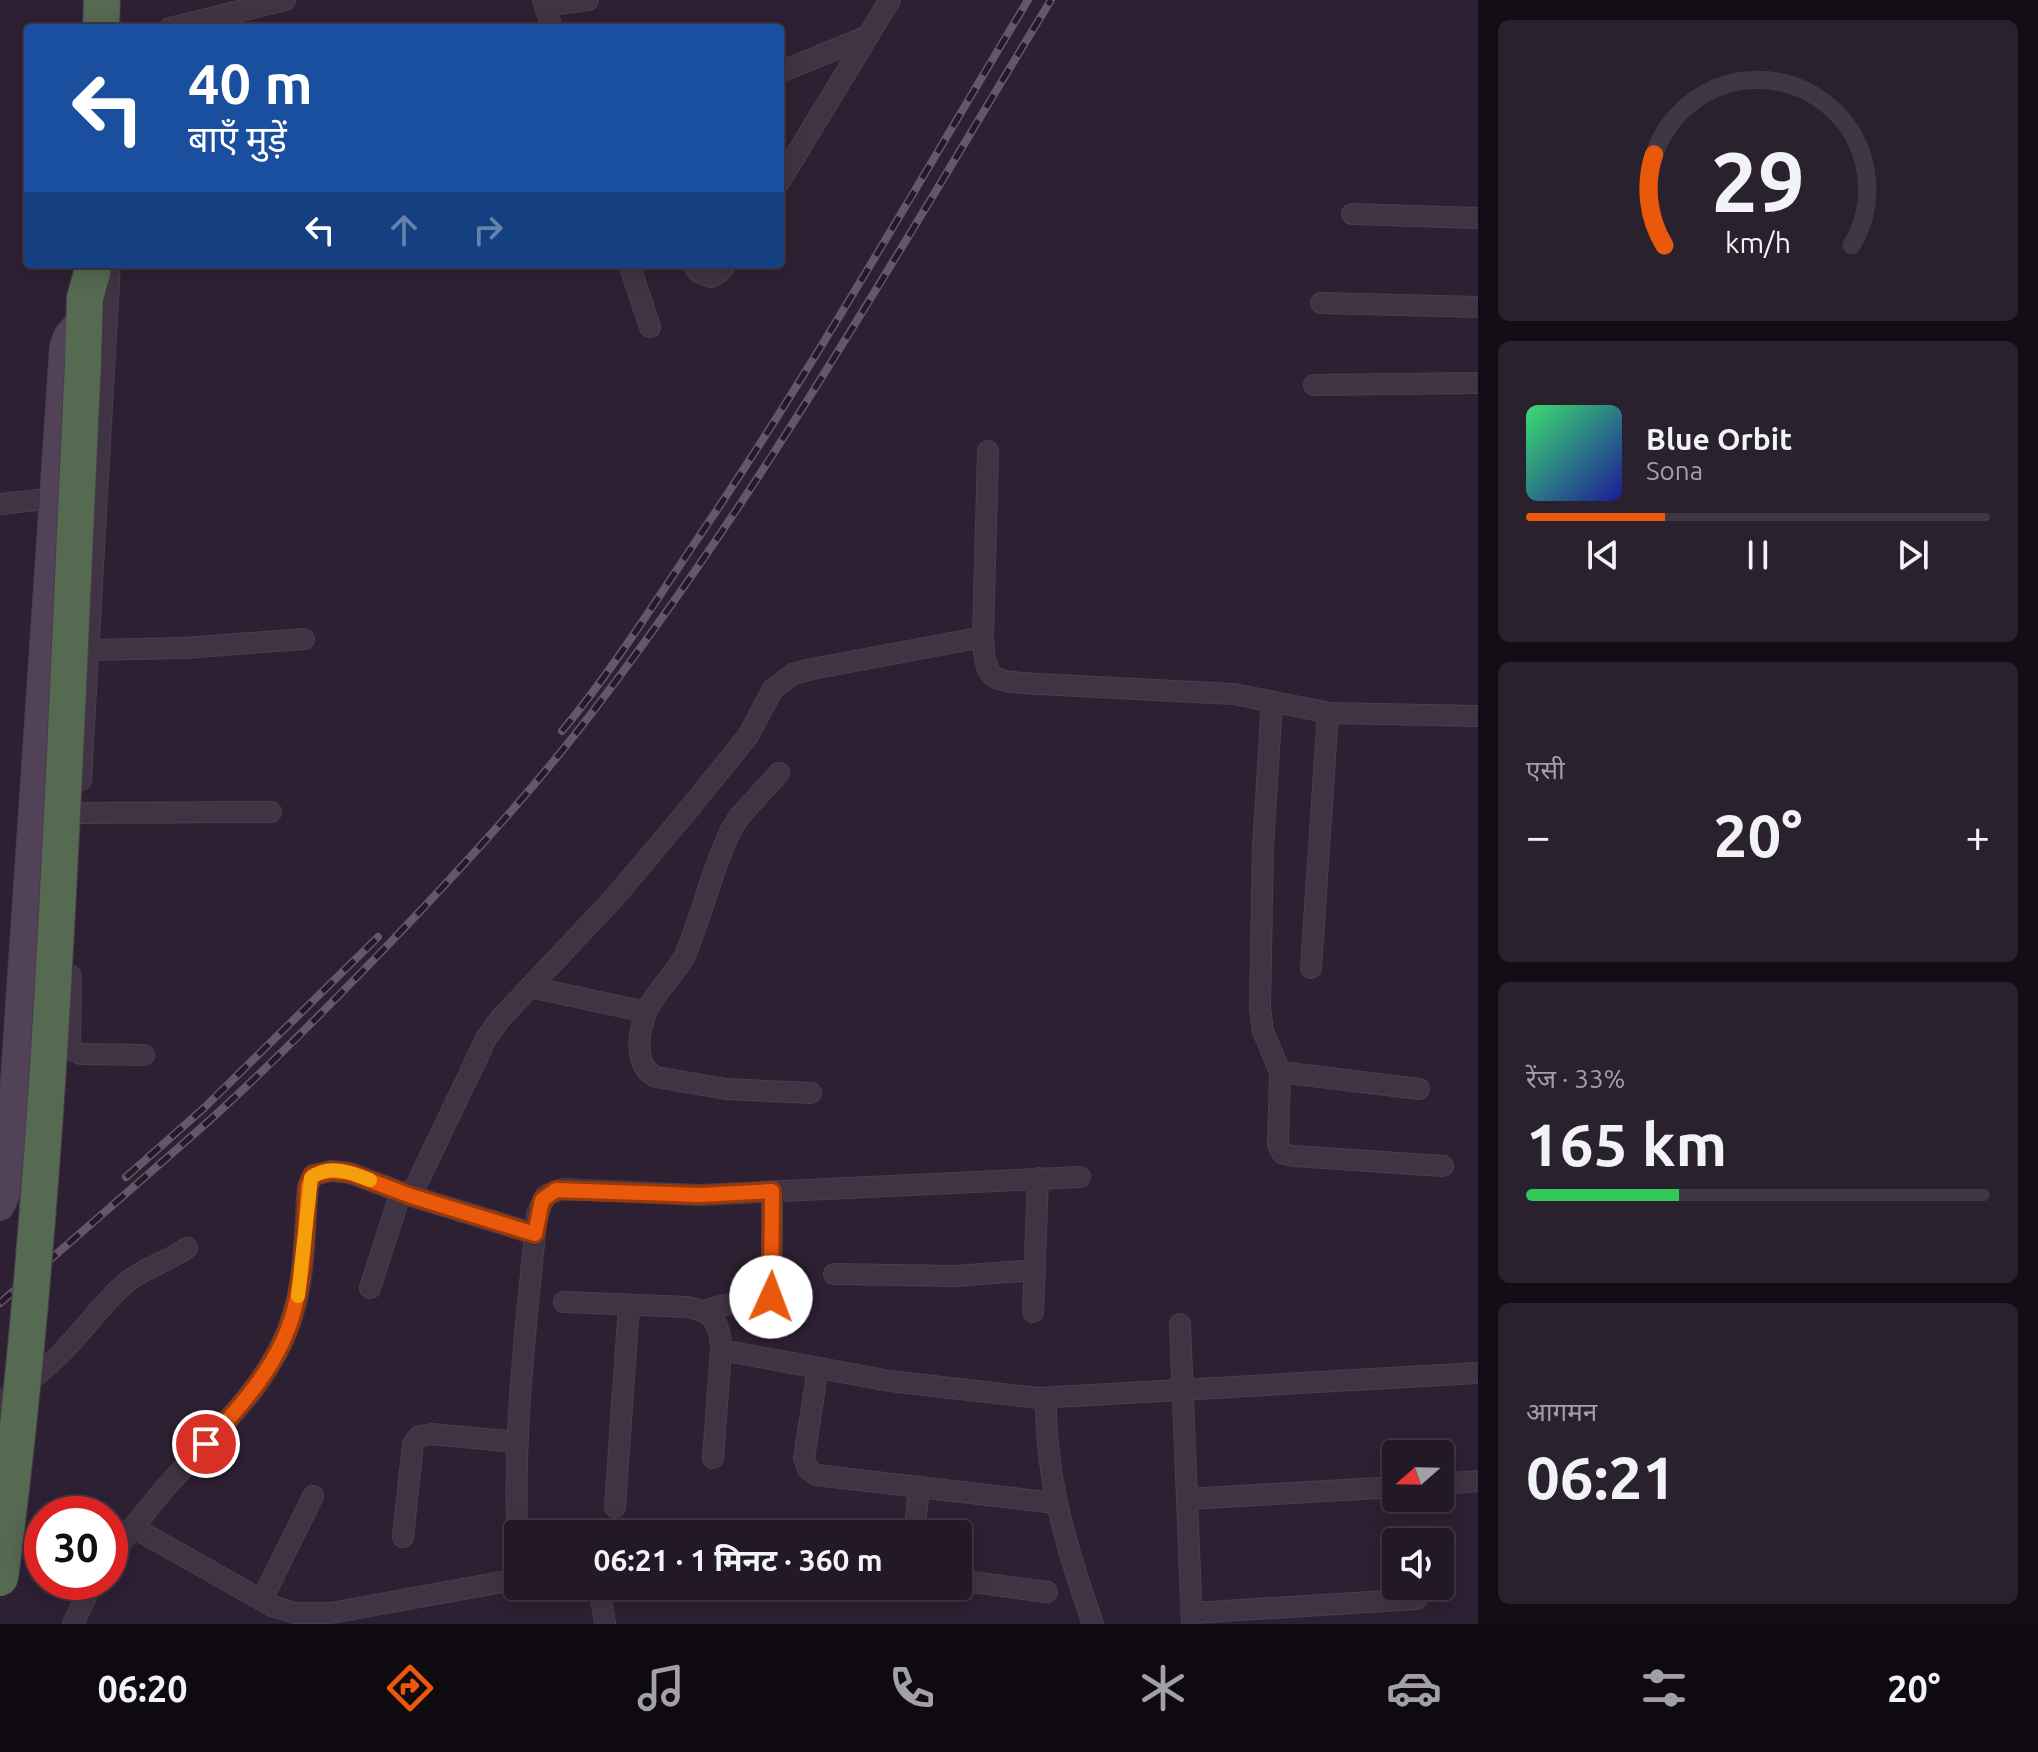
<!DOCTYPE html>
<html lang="hi">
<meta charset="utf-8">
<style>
:root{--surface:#221826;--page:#2a212e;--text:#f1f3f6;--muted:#a2a0a7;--line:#3f3743;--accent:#ea580c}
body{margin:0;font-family:Ubuntu,"Noto Sans Devanagari",sans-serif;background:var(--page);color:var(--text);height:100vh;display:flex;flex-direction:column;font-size:30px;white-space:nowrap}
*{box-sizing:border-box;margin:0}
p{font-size:26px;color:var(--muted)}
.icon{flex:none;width:44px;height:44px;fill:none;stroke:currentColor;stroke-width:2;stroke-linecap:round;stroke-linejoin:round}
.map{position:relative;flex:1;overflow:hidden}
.panel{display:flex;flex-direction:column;gap:20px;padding:20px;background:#130d15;width:560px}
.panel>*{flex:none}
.top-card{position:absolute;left:24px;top:24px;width:760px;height:244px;border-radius:8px;box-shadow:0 4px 20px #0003,0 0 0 2px var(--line);background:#1a4fa0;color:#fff;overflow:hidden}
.needle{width:52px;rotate:250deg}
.tools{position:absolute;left:1382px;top:1440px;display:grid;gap:16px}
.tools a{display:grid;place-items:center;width:72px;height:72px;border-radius:8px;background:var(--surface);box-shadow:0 4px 20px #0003,0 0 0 2px var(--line);font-size:40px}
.speed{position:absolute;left:24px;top:1496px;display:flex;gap:16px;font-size:40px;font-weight:700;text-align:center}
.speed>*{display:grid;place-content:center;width:104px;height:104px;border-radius:50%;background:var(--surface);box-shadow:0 4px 20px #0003,0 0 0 2px var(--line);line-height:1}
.speed .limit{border:12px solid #d22;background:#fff;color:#111}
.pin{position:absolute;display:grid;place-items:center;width:68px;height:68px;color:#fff;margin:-34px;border:4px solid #fff;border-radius:50%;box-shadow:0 2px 8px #0007}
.me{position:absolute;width:88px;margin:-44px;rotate:2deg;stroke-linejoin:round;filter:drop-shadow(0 0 6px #0008)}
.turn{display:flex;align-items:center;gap:28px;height:168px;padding:0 32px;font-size:36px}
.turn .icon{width:104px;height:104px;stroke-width:2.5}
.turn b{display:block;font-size:56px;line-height:68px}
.lanes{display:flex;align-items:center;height:76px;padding:0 32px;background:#0003;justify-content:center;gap:40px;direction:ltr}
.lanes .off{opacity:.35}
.big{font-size:60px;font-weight:700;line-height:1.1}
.panel .tile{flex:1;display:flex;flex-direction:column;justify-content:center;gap:12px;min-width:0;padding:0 28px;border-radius:12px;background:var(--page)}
.panel .dial{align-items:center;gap:0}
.dial svg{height:208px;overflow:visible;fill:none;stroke:var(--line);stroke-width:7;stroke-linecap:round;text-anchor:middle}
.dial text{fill:var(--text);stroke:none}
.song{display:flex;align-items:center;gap:24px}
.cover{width:96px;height:96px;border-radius:12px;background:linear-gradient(135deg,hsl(140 70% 55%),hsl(240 70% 35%))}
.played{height:8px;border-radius:4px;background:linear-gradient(90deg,var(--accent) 30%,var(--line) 30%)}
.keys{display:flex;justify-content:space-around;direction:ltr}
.heat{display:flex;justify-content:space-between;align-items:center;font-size:44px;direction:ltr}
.charge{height:12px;border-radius:6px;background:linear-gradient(90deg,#34c759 33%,var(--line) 0)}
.trip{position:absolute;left:504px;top:1520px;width:468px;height:80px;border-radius:8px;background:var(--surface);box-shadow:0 4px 20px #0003,0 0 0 2px var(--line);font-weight:700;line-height:80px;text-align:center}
.menu{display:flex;height:128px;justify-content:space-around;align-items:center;background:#0e0a0f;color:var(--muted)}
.menu .icon{width:56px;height:56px}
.menu .selected{color:var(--accent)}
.menu b{font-size:36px;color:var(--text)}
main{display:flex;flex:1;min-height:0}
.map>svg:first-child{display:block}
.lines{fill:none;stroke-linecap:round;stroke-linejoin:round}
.street-casing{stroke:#4a3d4e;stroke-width:22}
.secondary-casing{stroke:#4a3d4e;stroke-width:30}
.highway-casing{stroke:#483b4b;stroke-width:38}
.street{stroke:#403444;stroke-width:20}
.secondary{stroke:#524257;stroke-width:28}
.highway{stroke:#566951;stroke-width:36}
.rail-casing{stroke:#66566b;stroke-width:8}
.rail{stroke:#251928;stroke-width:5;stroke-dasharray:15;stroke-linecap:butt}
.highway-bridge-casing{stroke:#483b4b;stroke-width:38;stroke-linecap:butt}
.highway-bridge{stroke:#566951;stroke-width:36}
.route-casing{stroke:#983908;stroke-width:20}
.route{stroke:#ea580c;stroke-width:14}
.slow{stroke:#f59e0b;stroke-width:14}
</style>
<main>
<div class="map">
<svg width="1478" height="1624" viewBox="0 0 1478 1624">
<rect width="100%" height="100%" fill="#2e2033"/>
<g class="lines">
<defs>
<g id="street">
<polyline points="543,0 552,28"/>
<polyline points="545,6 588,0"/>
<polyline points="170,28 285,0"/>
<polyline points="780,72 868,36"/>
<polyline points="780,181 890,0"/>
<polyline points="1352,214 1478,218"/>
<polyline points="629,264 650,327"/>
<polyline points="692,264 698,272 711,277 719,273 726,264"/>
<polyline points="1321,303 1478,307"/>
<polyline points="1314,385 1478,383"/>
<path d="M 988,451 L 983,637 C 985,685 994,680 1038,684 L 1234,694 L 1330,713 L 1478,716"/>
<polyline points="0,504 55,498"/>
<polyline points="90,650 184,648 304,639"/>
<polyline points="1272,702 1263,847 1260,1009 1263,1031 1280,1072 1278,1145 1283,1154 1294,1156 1443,1166"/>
<path d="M 779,773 L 739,817 L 732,828 C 712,868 703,913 685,955 C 675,975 656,990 647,1011 C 638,1031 633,1066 656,1077 L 727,1089 L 811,1093"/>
<polyline points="81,780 110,264"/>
<polyline points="79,813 271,812"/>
<polyline points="1311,968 1328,713"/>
<polyline points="71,976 70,1049 81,1054 144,1055"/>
<polyline points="530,987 646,1012"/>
<polyline points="1280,1072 1419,1089"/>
<polyline points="411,1196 487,1037 500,1019 614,898 689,809 748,736 773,689 793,674 812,669 983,637"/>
<polyline points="834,1274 956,1276 1035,1270"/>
<polyline points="370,1288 401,1192"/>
<path d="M 564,1302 L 688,1307 C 714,1312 721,1325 721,1350 L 713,1458"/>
<path d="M 703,1311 C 712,1309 722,1305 731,1304 C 748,1301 765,1313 772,1292 L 772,1191"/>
<polyline points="1033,1312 1038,1178"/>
<polyline points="1180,1324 1192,1624"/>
<polyline points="721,1350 890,1381 1038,1398 1478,1373"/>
<polyline points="818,1368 804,1458 808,1469 816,1475 1055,1503"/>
<path d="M 1046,1398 C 1045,1478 1067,1550 1093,1624"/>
<path d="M 0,1403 C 22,1387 44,1371 63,1351 C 85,1329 103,1302 127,1282 C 145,1267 168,1262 187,1248"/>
<polyline points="1440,1484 1478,1481"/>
<polyline points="1187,1499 1396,1487"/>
<polyline points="615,1507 629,1305"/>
<polyline points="134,1528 272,1606 295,1613 331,1613 518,1579"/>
<polyline points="914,1534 919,1489"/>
<polyline points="403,1537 413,1444 419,1436 432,1434 517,1442"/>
<path d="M 518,1549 C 512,1437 526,1326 537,1214 L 546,1195 L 563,1189 L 700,1195 L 1080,1177"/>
<path d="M 110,1556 C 129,1533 148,1508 168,1485 C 214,1433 273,1383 293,1314 C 306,1272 304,1228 308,1186 L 313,1175 L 331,1171 L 350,1173 L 411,1196 L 535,1234"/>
<polyline points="958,1580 1047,1592"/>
<polyline points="599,1586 605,1624"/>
<polyline points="262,1600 313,1496"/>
<polyline points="1192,1613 1417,1599"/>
<polyline points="73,1624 93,1582"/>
</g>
<polyline id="secondary" points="0,1206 5,1195 9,1171 64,348 68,336 84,318"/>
<g id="highway">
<polyline points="101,28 102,0"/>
<polyline points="83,363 85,298 92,273 93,264"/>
</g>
</defs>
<!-- street casing -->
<use href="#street" class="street-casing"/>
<!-- secondary casing -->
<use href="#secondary" class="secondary-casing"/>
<!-- highway casing -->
<use href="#highway" class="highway-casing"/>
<!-- street -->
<use href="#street" class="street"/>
<!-- secondary -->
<use href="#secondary" class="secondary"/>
<!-- highway -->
<use href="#highway" class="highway"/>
<defs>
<g id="rail">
<path d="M 562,731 C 608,676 648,613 688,553 C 810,374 917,185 1028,0"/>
<polyline points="126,1177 204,1108 378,937"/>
<path d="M 0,1303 C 70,1242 141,1181 211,1119 C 272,1064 329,1006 386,947 C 452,878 518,807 577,732 C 756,503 900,248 1051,0"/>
</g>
</defs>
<!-- rail casing -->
<use href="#rail" class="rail-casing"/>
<!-- rail -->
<use href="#rail" class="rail"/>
<defs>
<path id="highway-bridge" d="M 0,1578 C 53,1175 63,768 83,363"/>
</defs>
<!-- highway-bridge casing -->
<use href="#highway-bridge" class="highway-bridge-casing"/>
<!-- highway-bridge -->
<use href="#highway-bridge" class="highway-bridge"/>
</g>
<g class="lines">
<defs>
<path id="route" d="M 206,1444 C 242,1405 281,1362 294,1310 C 305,1269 305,1227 308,1186 L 313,1175 L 331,1171 L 350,1173 L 411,1196 L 535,1234 L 542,1200 L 556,1190 L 700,1195 L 772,1191 L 771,1297"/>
</defs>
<!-- route casing -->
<use href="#route" class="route-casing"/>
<!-- route -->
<use href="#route" class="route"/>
<!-- slow -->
<path class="slow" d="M 298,1296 L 311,1178 C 328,1164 351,1172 370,1180"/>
</g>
</svg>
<div class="tools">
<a><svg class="needle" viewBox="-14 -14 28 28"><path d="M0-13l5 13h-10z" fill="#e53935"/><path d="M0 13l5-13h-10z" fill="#a2a0a7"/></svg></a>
<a><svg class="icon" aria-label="sound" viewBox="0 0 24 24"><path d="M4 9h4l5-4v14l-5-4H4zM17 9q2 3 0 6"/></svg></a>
</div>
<div class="speed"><div class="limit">30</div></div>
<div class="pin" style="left:206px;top:1444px;background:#d93025"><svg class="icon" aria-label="arrive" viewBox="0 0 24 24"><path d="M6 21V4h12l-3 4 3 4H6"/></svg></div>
<svg class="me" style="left:771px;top:1297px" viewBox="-20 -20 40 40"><circle r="19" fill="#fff"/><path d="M0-13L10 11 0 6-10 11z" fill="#ea580c"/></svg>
<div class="trip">06:21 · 1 मिनट · 360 m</div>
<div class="top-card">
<div class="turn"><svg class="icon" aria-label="left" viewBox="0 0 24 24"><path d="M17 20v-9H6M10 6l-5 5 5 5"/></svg><div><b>40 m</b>बाएँ मुड़ें</div></div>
<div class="lanes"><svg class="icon" aria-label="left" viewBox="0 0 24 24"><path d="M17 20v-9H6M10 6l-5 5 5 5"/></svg><svg class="icon off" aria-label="ahead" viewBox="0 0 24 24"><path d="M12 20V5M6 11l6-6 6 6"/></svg><svg class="icon off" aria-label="right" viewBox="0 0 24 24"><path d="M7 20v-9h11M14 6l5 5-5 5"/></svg></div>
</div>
</div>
<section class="panel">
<div class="tile dial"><svg viewBox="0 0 100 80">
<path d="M14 69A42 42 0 1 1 86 69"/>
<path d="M14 69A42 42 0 0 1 10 34" stroke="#ea580c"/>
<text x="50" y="56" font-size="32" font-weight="700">29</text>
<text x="50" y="72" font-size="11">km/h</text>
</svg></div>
<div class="tile">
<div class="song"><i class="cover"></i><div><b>Blue Orbit</b><p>Sona</p></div></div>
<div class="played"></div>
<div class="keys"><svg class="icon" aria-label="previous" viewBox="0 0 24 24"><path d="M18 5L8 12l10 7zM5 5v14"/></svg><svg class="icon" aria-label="pause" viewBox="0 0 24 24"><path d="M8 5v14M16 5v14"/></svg><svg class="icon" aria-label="next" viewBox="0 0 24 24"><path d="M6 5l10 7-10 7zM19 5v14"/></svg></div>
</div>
<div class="tile"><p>एसी</p>
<div class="heat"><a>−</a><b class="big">20°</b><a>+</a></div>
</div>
<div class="tile"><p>रेंज · 33%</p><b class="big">165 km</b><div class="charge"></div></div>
<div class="tile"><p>आगमन</p><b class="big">06:21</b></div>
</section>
</main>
<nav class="menu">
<b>06:20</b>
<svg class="icon selected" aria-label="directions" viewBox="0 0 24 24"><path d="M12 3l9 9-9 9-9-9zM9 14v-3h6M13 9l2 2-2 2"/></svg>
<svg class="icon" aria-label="music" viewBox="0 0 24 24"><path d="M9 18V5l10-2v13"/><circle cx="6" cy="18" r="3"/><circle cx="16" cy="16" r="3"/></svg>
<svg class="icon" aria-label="phone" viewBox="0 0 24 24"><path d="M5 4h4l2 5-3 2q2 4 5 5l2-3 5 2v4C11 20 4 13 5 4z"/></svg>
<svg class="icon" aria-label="climate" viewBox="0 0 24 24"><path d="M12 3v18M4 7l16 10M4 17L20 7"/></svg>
<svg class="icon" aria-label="car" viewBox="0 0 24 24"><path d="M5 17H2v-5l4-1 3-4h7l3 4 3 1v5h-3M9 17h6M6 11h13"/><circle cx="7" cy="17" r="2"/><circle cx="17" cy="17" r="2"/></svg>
<svg class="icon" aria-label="filters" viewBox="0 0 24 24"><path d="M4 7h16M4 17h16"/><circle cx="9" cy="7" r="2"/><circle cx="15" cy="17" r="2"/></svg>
<b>20°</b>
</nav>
